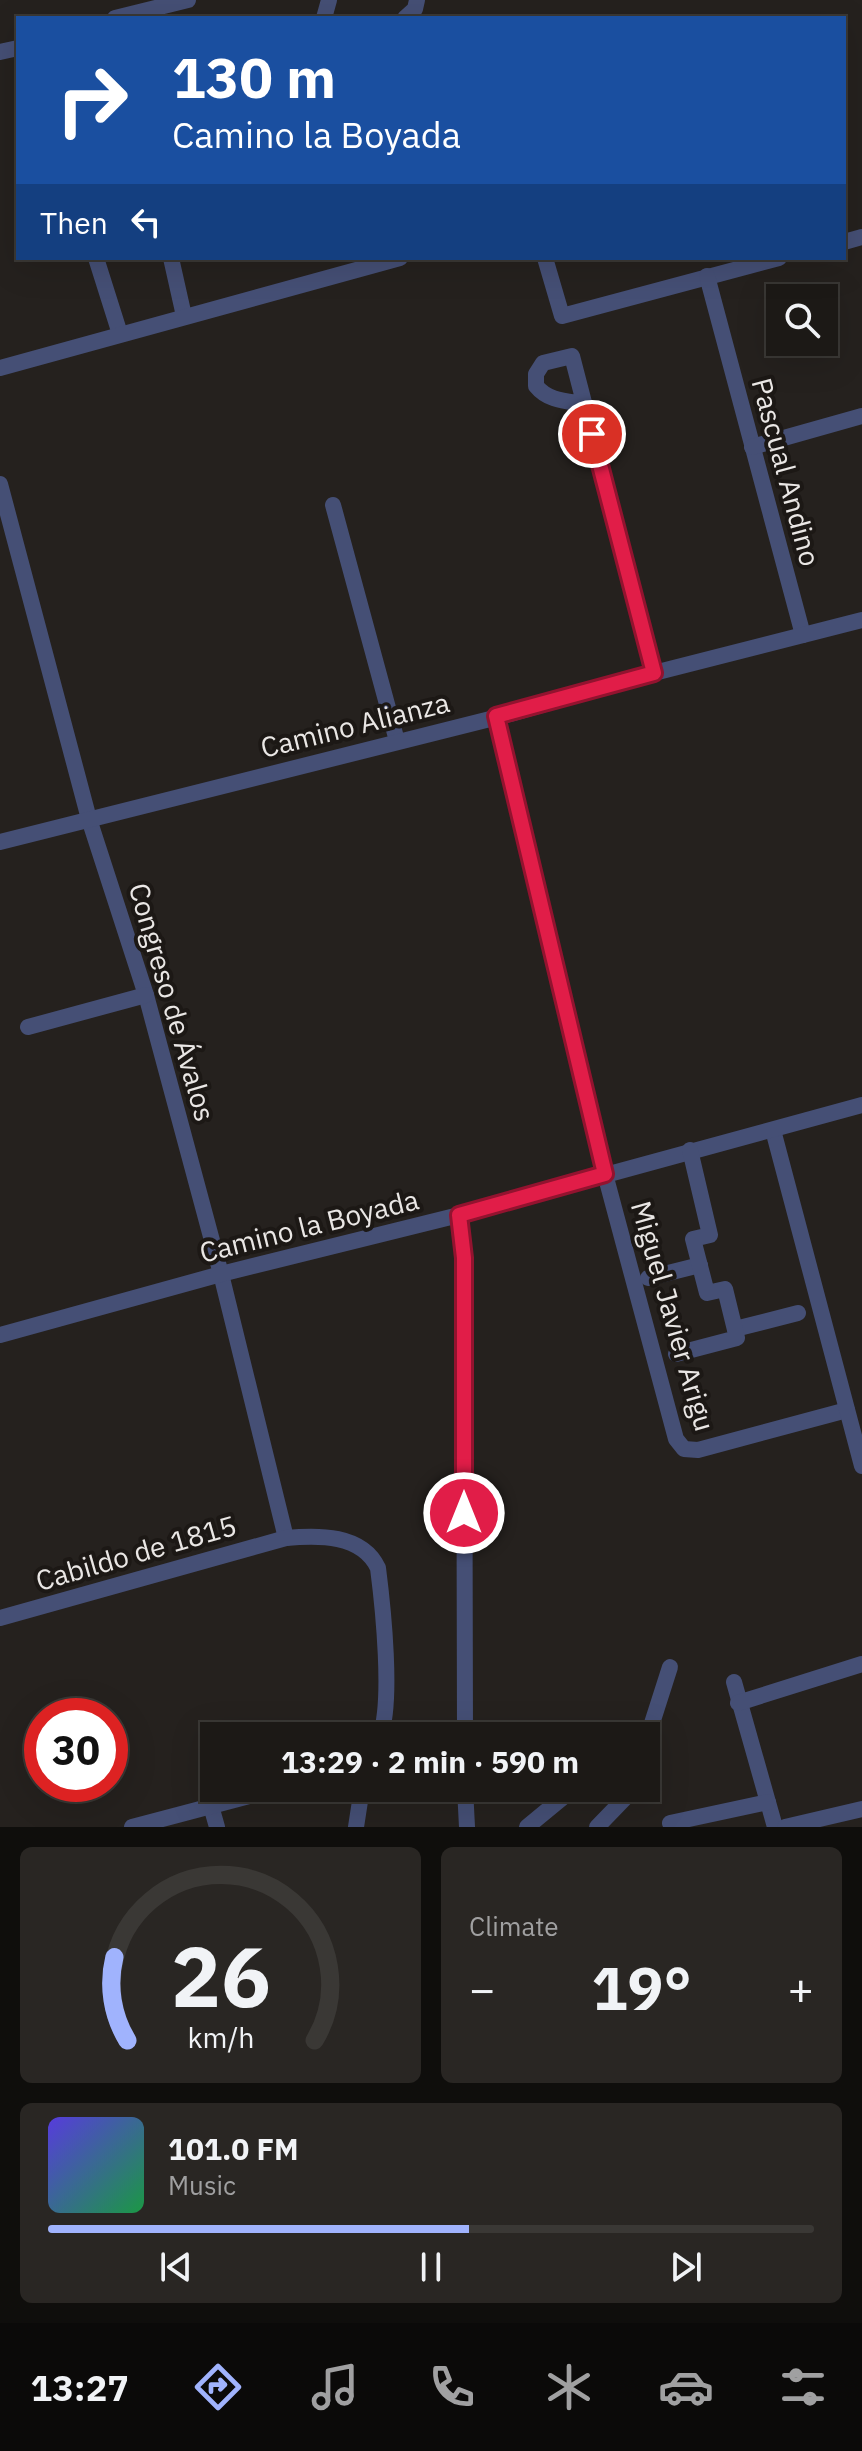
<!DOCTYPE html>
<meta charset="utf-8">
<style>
:root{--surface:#1c1916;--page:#292623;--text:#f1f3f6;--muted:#a0a0a1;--line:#3a3835;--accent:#a0b3fd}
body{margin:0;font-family:"IBM Plex Sans",sans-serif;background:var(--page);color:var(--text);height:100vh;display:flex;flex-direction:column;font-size:30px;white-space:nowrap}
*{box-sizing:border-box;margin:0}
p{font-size:26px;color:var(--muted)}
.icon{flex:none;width:44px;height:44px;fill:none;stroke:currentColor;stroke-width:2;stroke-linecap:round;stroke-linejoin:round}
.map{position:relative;height:1827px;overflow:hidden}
.details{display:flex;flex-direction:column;gap:20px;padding:20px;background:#0f0e0c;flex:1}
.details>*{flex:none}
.banner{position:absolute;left:16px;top:16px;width:830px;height:244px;border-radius:0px;box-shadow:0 8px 32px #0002,0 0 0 2px var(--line);background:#1a4fa0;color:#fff;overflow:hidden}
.buttons{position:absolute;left:766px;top:284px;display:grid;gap:16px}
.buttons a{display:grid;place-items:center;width:72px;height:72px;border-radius:0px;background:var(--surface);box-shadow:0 8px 32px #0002,0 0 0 2px var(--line);font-size:40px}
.speed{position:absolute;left:24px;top:1698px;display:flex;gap:16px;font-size:40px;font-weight:700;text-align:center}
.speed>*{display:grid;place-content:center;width:104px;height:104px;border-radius:50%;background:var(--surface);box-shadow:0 8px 32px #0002,0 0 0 2px var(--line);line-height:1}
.speed .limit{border:12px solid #d22;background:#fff;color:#111}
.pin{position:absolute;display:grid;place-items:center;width:68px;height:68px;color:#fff;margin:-34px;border:4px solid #fff;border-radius:50%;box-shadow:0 2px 8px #0007}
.me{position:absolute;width:88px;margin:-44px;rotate:0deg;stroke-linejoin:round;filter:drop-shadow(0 0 6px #0008)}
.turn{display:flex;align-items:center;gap:28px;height:168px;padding:0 24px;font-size:36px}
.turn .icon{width:104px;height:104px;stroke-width:2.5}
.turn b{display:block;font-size:56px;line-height:68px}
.then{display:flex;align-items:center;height:76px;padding:0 24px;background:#0003;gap:16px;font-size:30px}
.big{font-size:60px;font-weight:800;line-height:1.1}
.details .widget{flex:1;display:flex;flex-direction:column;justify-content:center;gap:12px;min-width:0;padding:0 28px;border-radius:12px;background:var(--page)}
.details .dial{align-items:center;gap:0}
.dial svg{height:208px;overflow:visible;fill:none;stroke:var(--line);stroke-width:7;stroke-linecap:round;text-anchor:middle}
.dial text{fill:var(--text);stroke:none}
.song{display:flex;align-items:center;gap:24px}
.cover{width:96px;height:96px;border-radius:12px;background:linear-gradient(135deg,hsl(250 70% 55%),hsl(140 70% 35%))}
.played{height:8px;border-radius:4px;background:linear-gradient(90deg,var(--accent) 55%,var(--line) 55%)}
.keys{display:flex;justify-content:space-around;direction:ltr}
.heat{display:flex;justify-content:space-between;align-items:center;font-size:44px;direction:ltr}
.details .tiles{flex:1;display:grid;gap:20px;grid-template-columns:1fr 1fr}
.widget:last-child{grid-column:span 2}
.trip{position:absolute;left:200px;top:1722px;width:460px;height:80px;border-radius:0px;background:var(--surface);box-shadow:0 8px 32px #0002,0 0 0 2px var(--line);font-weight:800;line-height:80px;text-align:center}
.tabs{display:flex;height:128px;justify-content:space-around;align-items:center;background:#0b0a09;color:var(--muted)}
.tabs .icon{width:56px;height:56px}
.tabs .current{color:var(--accent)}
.tabs b{font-size:36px;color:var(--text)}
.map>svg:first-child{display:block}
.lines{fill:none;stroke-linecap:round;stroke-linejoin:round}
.minor{stroke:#454f75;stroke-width:16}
.route-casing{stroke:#92132f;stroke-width:20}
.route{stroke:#e11d48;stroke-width:14}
.labels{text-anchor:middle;stroke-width:8;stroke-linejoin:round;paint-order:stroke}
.street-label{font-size:28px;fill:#eae7e5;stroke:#1c1815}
</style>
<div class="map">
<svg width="862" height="1827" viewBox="0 0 862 1827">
<rect width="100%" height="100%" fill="#25211e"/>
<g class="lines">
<!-- minor -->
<g class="minor">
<polyline points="115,18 188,0"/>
<polyline points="324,18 329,0"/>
<polyline points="405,18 415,9 417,0"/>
<polyline points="0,52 18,48"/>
<polyline points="844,242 862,237"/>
<polyline points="96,258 120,334"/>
<polyline points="171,258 184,316"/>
<polyline points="545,258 562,316 779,258"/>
<polyline points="707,276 803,635"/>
<polyline points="0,368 400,258"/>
<path d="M 584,404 C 566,401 548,401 536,386 L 536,374 L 543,363 L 572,356 L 654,673"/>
<polyline points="752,447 862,416"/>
<polyline points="0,484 89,819 146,995 221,1274 286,1538"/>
<polyline points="333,505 397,741"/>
<polyline points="496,716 605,1174 676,1439 684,1449 698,1450 847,1410"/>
<polyline points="0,842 510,714 654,673 862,620"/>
<polyline points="28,1027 146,995"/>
<polyline points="773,1130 862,1466"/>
<polyline points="459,1215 464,1258 465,1736"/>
<polyline points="648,1278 700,1265"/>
<polyline points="735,1329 798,1313"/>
<polyline points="0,1335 221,1274 459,1215 862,1105"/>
<polyline points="676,1354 737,1338 725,1289 707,1293 693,1239 710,1235 690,1150"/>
<path d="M 0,1618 L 286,1538 C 318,1535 362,1534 378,1568 C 383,1607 393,1702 380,1736"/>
<polyline points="734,1682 775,1827"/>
<polyline points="738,1703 862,1664"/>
<polyline points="646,1742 670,1667"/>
<polyline points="465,1788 467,1827"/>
<polyline points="211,1806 217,1827"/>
<polyline points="670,1823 768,1802"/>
<polyline points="132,1827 280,1788"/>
<polyline points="356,1827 362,1788"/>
<polyline points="527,1827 573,1789"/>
<polyline points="597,1827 628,1795 630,1788"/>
<polyline points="785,1827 862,1809"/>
</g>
</g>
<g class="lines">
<defs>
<polyline id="route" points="464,1513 464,1258 459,1215 605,1174 496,716 654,673 592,434"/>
</defs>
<!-- route casing -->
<use href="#route" class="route-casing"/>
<!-- route -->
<use href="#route" class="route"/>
</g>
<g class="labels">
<!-- street labels -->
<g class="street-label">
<text transform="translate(786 472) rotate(75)" y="10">Pascual Andino</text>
<text transform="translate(355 725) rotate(-14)" y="10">Camino Alianza</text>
<text transform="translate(172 1002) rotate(74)" y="10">Congreso de Ávalos</text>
<text transform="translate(309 1226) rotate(-14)" y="10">Camino la Boyada</text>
<text transform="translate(673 1316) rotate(74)" y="10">Miguel Javier Arigu</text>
<text transform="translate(136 1553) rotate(-16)" y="10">Cabildo de 1815</text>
</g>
</g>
</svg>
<div class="buttons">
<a><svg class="icon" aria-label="search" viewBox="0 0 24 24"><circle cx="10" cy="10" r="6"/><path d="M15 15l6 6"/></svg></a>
</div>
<div class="speed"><div class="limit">30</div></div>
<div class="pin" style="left:592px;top:434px;background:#d93025"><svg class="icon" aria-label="arrive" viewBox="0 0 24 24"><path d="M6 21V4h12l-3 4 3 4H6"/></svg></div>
<svg class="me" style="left:464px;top:1513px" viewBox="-20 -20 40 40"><circle r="17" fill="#e11d48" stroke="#fff" stroke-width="3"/><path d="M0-11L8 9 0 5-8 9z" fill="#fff"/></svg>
<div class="trip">13:29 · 2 min · 590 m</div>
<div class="banner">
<div class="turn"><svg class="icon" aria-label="right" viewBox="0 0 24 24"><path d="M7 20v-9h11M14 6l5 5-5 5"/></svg><div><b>130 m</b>Camino la Boyada</div></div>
<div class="then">Then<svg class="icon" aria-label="left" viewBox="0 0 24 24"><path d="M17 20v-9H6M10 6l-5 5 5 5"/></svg></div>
</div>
</div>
<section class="details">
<div class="tiles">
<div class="widget dial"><svg viewBox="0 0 100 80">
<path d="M14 69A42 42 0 1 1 86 69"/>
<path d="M14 69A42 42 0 0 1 9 37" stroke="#a0b3fd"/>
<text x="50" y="56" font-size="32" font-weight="700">26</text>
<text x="50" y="72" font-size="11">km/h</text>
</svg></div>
<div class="widget"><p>Climate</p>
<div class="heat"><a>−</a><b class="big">19°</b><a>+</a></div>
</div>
<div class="widget">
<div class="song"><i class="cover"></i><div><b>101.0 FM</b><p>Music</p></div></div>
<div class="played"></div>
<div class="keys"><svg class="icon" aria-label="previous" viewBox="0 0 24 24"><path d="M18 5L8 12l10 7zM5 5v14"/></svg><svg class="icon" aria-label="pause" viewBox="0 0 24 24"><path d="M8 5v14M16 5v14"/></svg><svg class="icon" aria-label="next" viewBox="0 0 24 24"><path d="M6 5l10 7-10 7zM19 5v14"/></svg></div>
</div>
</div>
</section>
<nav class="tabs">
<b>13:27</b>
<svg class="icon current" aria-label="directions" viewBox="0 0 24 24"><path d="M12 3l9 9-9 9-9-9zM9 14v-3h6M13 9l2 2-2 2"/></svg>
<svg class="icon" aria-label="music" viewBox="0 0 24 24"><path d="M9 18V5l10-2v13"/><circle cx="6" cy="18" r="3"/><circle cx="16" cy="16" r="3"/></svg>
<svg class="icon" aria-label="phone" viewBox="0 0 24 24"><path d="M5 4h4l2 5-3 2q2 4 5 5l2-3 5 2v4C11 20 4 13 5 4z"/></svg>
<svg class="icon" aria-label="climate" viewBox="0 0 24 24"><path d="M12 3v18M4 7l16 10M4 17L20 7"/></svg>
<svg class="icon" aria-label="car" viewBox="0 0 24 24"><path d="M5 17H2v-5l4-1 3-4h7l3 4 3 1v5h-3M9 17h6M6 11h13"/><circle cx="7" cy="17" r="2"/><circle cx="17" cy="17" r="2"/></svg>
<svg class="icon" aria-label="filters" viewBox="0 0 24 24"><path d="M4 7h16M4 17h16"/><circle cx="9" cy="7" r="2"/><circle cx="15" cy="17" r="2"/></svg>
</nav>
